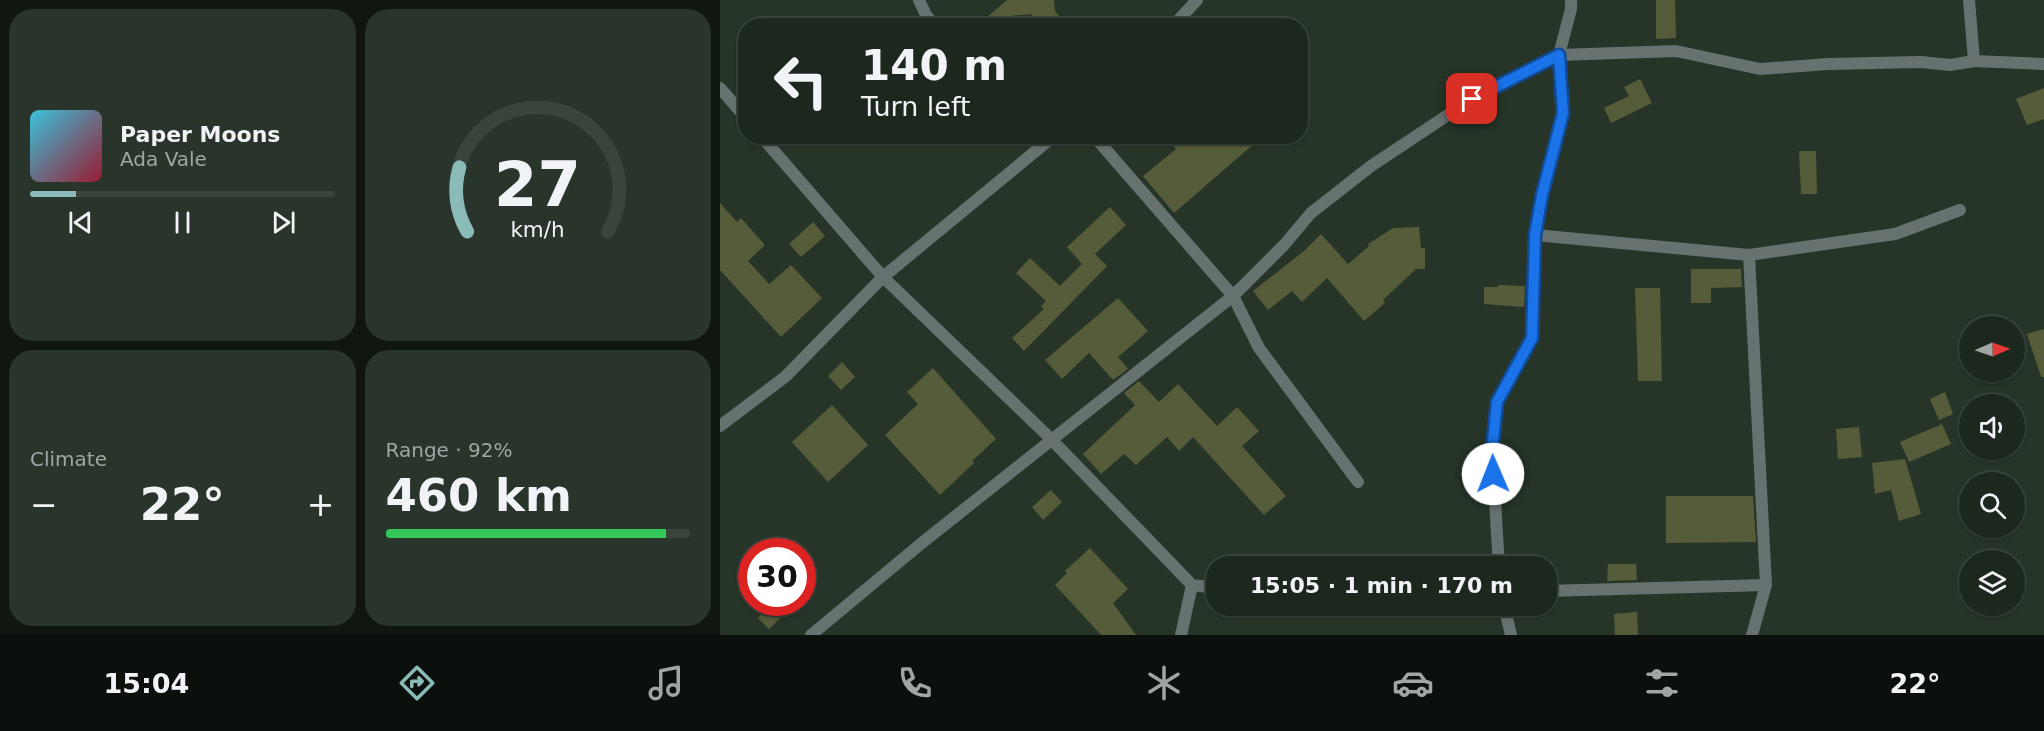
<!DOCTYPE html>
<meta charset="utf-8">
<style>
:root{--surface:#1c281e;--page:#29342b;--text:#f1f3f6;--muted:#a0a6a4;--line:#3a443c;--accent:#8bbbb9}
body{margin:0;font-family:"DejaVu Sans",sans-serif;background:var(--page);color:var(--text);height:100vh;display:flex;flex-direction:column;font-size:22px;white-space:nowrap}
*{box-sizing:border-box;margin:0}
p{font-size:20px;color:var(--muted)}
.icon{flex:none;width:33px;height:33px;fill:none;stroke:currentColor;stroke-width:2;stroke-linecap:round;stroke-linejoin:round}
.map{position:relative;flex:1;overflow:hidden}
.side{display:flex;flex-direction:column;gap:9px;padding:9px;background:#0f1610;width:720px}
.side>*{flex:none}
.guide{position:absolute;left:18px;top:18px;width:570px;height:126px;border-radius:24px;box-shadow:0 2px 4px #0004,0 0 0 2px var(--line);background:#1c281e;color:var(--text);overflow:hidden}
.needle{width:39px;rotate:88deg}
.buttons{position:absolute;left:1239px;top:316px;display:grid;gap:12px}
.buttons a{display:grid;place-items:center;width:66px;height:66px;border-radius:50%;background:var(--surface);box-shadow:0 2px 4px #0004,0 0 0 2px var(--line);font-size:30px}
.speed{position:absolute;left:18px;top:538px;display:flex;gap:12px;font-size:30px;font-weight:700;text-align:center}
.speed>*{display:grid;place-content:center;width:78px;height:78px;border-radius:50%;background:var(--surface);box-shadow:0 2px 4px #0004,0 0 0 2px var(--line);line-height:1}
.speed .limit{border:9px solid #d22;background:#fff;color:#111}
.pin{position:absolute;display:grid;place-items:center;width:51px;height:51px;color:#fff;margin:-26px;border-radius:12px;box-shadow:0 3px 9px #0006}
.me{position:absolute;width:66px;margin:-33px;rotate:359deg;stroke-linejoin:round;filter:drop-shadow(0 0 4px #0008)}
.turn{display:flex;align-items:center;gap:21px;height:126px;padding:0 24px;font-size:27px}
.turn .icon{width:78px;height:78px;stroke-width:2.5}
.turn b{display:block;font-size:42px;line-height:51px}
.big{font-size:45px;font-weight:800;line-height:1.1}
.side .card{flex:1;display:flex;flex-direction:column;justify-content:center;gap:9px;min-width:0;padding:0 21px;border-radius:24px;background:var(--page)}
.side .dial{align-items:center;gap:0}
.dial svg{height:156px;overflow:visible;fill:none;stroke:var(--line);stroke-width:7;stroke-linecap:round;text-anchor:middle}
.dial text{fill:var(--text);stroke:none}
.song{display:flex;align-items:center;gap:18px}
.cover{width:72px;height:72px;border-radius:9px;background:linear-gradient(135deg,hsl(190 70% 55%),hsl(350 70% 35%))}
.played{height:6px;border-radius:3px;background:linear-gradient(90deg,var(--accent) 15%,var(--line) 15%)}
.keys{display:flex;justify-content:space-around;direction:ltr}
.heat{display:flex;justify-content:space-between;align-items:center;font-size:33px;direction:ltr}
.charge{height:9px;border-radius:4px;background:linear-gradient(90deg,#34c759 92%,var(--line) 0)}
.side .tiles{flex:1;display:grid;gap:9px;grid-template-columns:repeat(2,1fr)}
.trip{position:absolute;left:486px;top:556px;width:351px;height:60px;border-radius:24px;background:var(--surface);box-shadow:0 2px 4px #0004,0 0 0 2px var(--line);font-weight:800;line-height:60px;text-align:center}
.tabs{display:flex;height:96px;justify-content:space-around;align-items:center;background:#0b100c;color:var(--muted)}
.tabs .icon{width:42px;height:42px}
.tabs .active{color:var(--accent)}
.tabs b{font-size:27px;color:var(--text)}
main{display:flex;flex:1;min-height:0}
.map>svg:first-child{display:block}
.building{fill:#565c39}
.lines{fill:none;stroke-linecap:round;stroke-linejoin:round}
.minor{stroke:#67716f;stroke-width:12}
.route-casing{stroke:#114b97;stroke-width:15}
.route{stroke:#1a73e8;stroke-width:10}
</style>
<main>
<section class="side">
<div class="tiles">
<div class="card">
<div class="song"><i class="cover"></i><div><b>Paper Moons</b><p>Ada Vale</p></div></div>
<div class="played"></div>
<div class="keys"><svg class="icon" aria-label="previous" viewBox="0 0 24 24"><path d="M18 5L8 12l10 7zM5 5v14"/></svg><svg class="icon" aria-label="pause" viewBox="0 0 24 24"><path d="M8 5v14M16 5v14"/></svg><svg class="icon" aria-label="next" viewBox="0 0 24 24"><path d="M6 5l10 7-10 7zM19 5v14"/></svg></div>
</div>
<div class="card dial"><svg viewBox="0 0 100 80">
<path d="M14 69A42 42 0 1 1 86 69"/>
<path d="M14 69A42 42 0 0 1 10 36" stroke="#8bbbb9"/>
<text x="50" y="56" font-size="32" font-weight="700">27</text>
<text x="50" y="72" font-size="11">km/h</text>
</svg></div>
<div class="card"><p>Climate</p>
<div class="heat"><a>−</a><b class="big">22°</b><a>+</a></div>
</div>
<div class="card"><p>Range · 92%</p><b class="big">460 km</b><div class="charge"></div></div>
</div>
</section>
<div class="map">
<svg width="1324" height="635" viewBox="0 0 1324 635">
<rect width="100%" height="100%" fill="#263528"/>
<!-- building -->
<g class="building">
<polygon points="287,0 334,0 335,11 347,26 299,26 313,14 266,18"/>
<polygon points="936,0 955,0 956,38 936,39"/>
<polygon points="920,79 932,103 891,123 884,108 909,96 904,87"/>
<polygon points="1324,88 1324,119 1307,125 1296,99"/>
<polygon points="447,136 543,136 454,213 423,176 456,149"/>
<polygon points="1079,151 1096,151 1097,194 1081,194"/>
<polygon points="0,203 17,222 21,218 45,245 28,261 49,284 71,265 102,298 61,337 0,270"/>
<polygon points="390,207 406,225 375,254 387,266 304,351 292,338 324,309 321,306 326,301 296,273 310,258 340,286 362,264 347,247"/>
<polygon points="93,222 105,236 81,257 69,244"/>
<polygon points="699,227 701,248 705,248 705,269 696,269 663,300 665,303 644,321 607,278 582,302 572,291 548,310 533,291 584,251 601,234 628,264 649,246 648,244 673,228"/>
<polygon points="971,269 1021,269 1022,287 991,288 991,303 971,303"/>
<polygon points="778,285 805,286 804,307 764,304 764,287 778,287"/>
<polygon points="915,288 940,288 942,381 918,381"/>
<polygon points="398,298 428,331 398,357 408,369 393,380 369,353 342,379 325,360"/>
<polygon points="1324,329 1324,377 1321,377 1307,334"/>
<polygon points="122,362 135,377 121,390 108,376"/>
<polygon points="213,368 276,439 252,461 254,463 220,495 165,435 198,404 187,392"/>
<polygon points="419,381 439,402 458,384 497,426 517,407 539,431 522,446 566,496 544,515 473,437 459,451 447,437 416,465 404,454 381,474 363,454 413,407 415,405 404,393"/>
<polygon points="1225,392 1233,414 1219,420 1210,399"/>
<polygon points="112,405 148,445 108,482 72,442"/>
<polygon points="1222,424 1231,444 1189,462 1180,442"/>
<polygon points="1139,427 1142,457 1118,459 1116,429"/>
<polygon points="1185,459 1201,514 1179,521 1171,490 1155,494 1152,463"/>
<polygon points="331,490 342,502 323,520 312,507"/>
<polygon points="946,496 1033,496 1036,542 946,543"/>
<polygon points="370,548 408,589 393,603 416,635 381,635 335,585 347,573 345,571"/>
<polygon points="888,564 916,564 917,580 887,581"/>
<polygon points="30,603 76,603 49,629 38,618 41,615"/>
<polygon points="917,612 918,635 895,635 894,614"/>
</g>
<g class="lines">
<!-- minor -->
<g class="minor">
<polyline points="199,0 206,15 215,26"/>
<polyline points="1249,0 1254,61"/>
<polyline points="453,26 477,0"/>
<polyline points="0,88 26,118"/>
<polyline points="41,136 163,277 331,439 472,585 496,588"/>
<polyline points="374,136 513,296 539,348 638,482"/>
<polyline points="815,235 1029,255 1175,234 1240,210"/>
<polyline points="1029,255 1046,585 1032,635"/>
<polyline points="0,426 65,377 163,277 334,136"/>
<polyline points="779,567 772,451 777,402 811,338 815,235 822,195 843,113 839,55 851,9 851,0"/>
<polyline points="826,591 1046,585"/>
<polyline points="784,606 791,635"/>
<polyline points="91,635 203,542 513,296 564,245 591,213 651,166 752,99 839,55 956,51 1040,69 1108,64 1201,62 1230,65 1254,61 1324,64"/>
<polyline points="461,635 472,585"/>
</g>
</g>
<g class="lines">
<defs>
<polyline id="route" points="752,99 839,55 843,113 822,195 815,235 812,338 777,402 772,451 773,474"/>
</defs>
<!-- route casing -->
<use href="#route" class="route-casing"/>
<!-- route -->
<use href="#route" class="route"/>
</g>
</svg>
<div class="buttons">
<a><svg class="needle" viewBox="-14 -14 28 28"><path d="M0-13l5 13h-10z" fill="#e53935"/><path d="M0 13l5-13h-10z" fill="#a0a6a4"/></svg></a>
<a><svg class="icon" aria-label="sound" viewBox="0 0 24 24"><path d="M4 9h4l5-4v14l-5-4H4zM17 9q2 3 0 6"/></svg></a>
<a><svg class="icon" aria-label="search" viewBox="0 0 24 24"><circle cx="10" cy="10" r="6"/><path d="M15 15l6 6"/></svg></a>
<a><svg class="icon" aria-label="layers" viewBox="0 0 24 24"><path d="M12 4l9 5-9 5-9-5zM3 14l9 5 9-5"/></svg></a>
</div>
<div class="speed"><div class="limit">30</div></div>
<div class="pin" style="left:752px;top:99px;background:#d93025"><svg class="icon" aria-label="arrive" viewBox="0 0 24 24"><path d="M6 21V4h12l-3 4 3 4H6"/></svg></div>
<svg class="me" style="left:773px;top:474px" viewBox="-20 -20 40 40"><circle r="19" fill="#fff"/><path d="M0-13L10 11 0 6-10 11z" fill="#1a73e8"/></svg>
<div class="trip">15:05 · 1 min · 170 m</div>
<div class="guide">
<div class="turn"><svg class="icon" aria-label="left" viewBox="0 0 24 24"><path d="M17 20v-9H6M10 6l-5 5 5 5"/></svg><div><b>140 m</b>Turn left</div></div>
</div>
</div>
</main>
<nav class="tabs">
<b>15:04</b>
<svg class="icon active" aria-label="directions" viewBox="0 0 24 24"><path d="M12 3l9 9-9 9-9-9zM9 14v-3h6M13 9l2 2-2 2"/></svg>
<svg class="icon" aria-label="music" viewBox="0 0 24 24"><path d="M9 18V5l10-2v13"/><circle cx="6" cy="18" r="3"/><circle cx="16" cy="16" r="3"/></svg>
<svg class="icon" aria-label="phone" viewBox="0 0 24 24"><path d="M5 4h4l2 5-3 2q2 4 5 5l2-3 5 2v4C11 20 4 13 5 4z"/></svg>
<svg class="icon" aria-label="climate" viewBox="0 0 24 24"><path d="M12 3v18M4 7l16 10M4 17L20 7"/></svg>
<svg class="icon" aria-label="car" viewBox="0 0 24 24"><path d="M5 17H2v-5l4-1 3-4h7l3 4 3 1v5h-3M9 17h6M6 11h13"/><circle cx="7" cy="17" r="2"/><circle cx="17" cy="17" r="2"/></svg>
<svg class="icon" aria-label="filters" viewBox="0 0 24 24"><path d="M4 7h16M4 17h16"/><circle cx="9" cy="7" r="2"/><circle cx="15" cy="17" r="2"/></svg>
<b>22°</b>
</nav>
